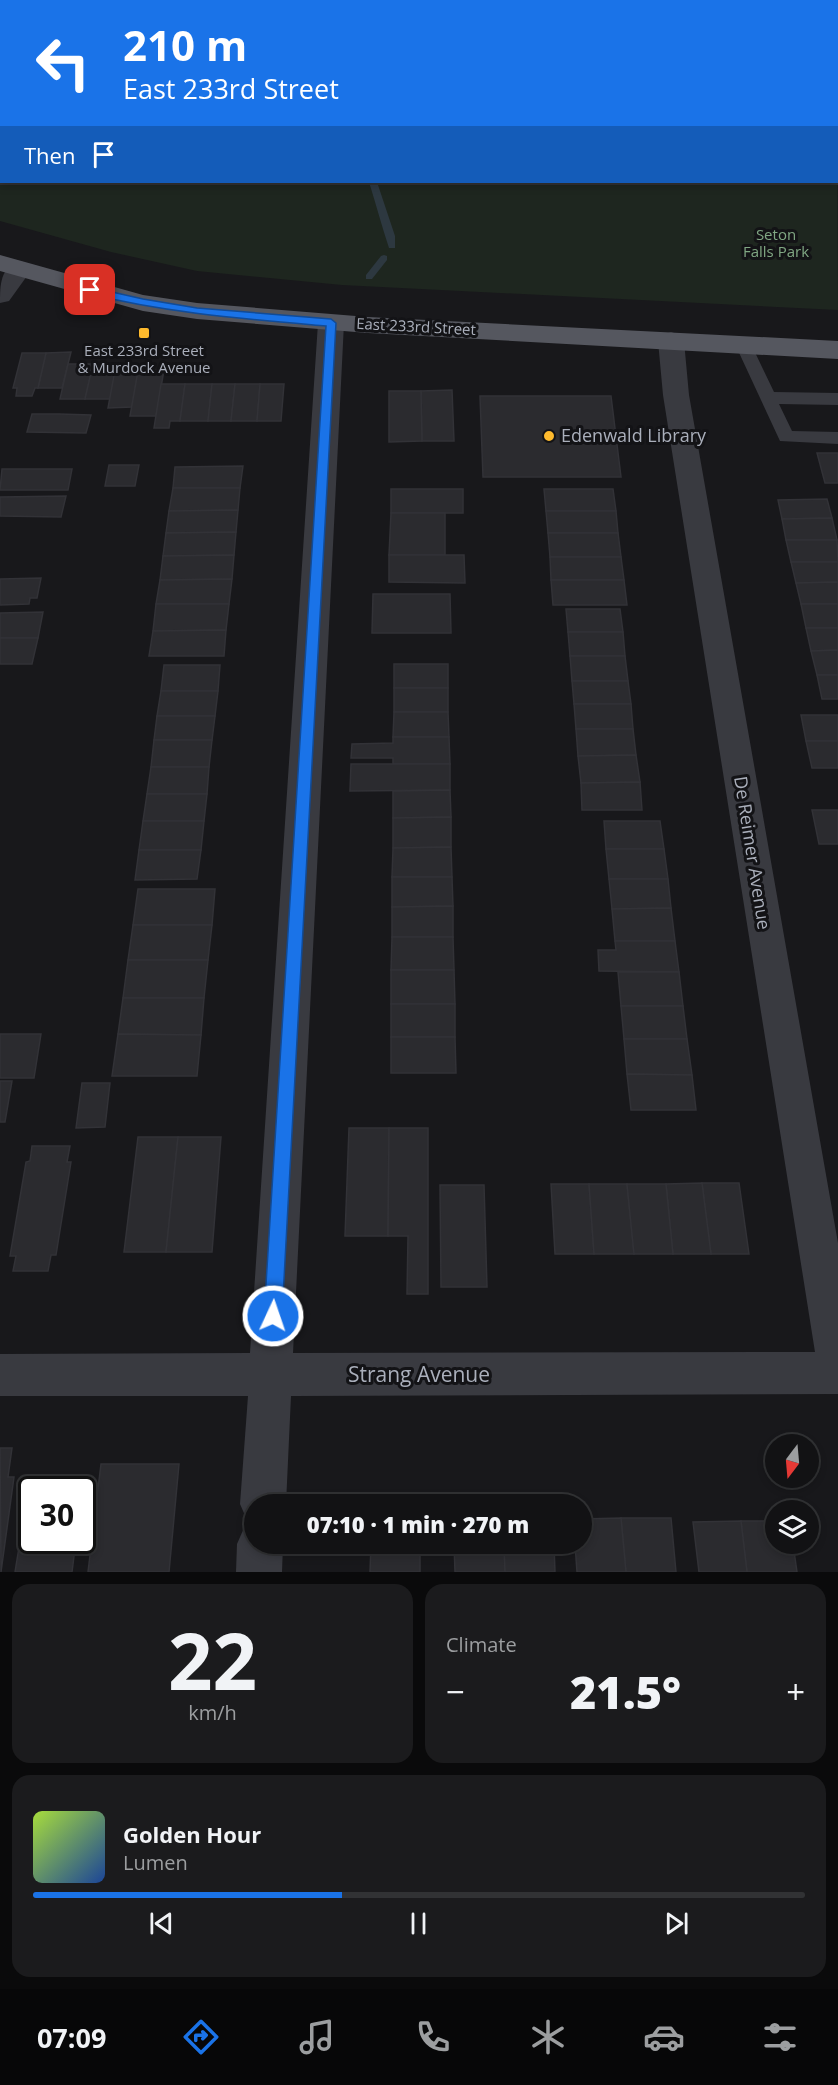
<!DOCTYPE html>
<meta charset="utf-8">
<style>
:root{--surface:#121214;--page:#1b1b1d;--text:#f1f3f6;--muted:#9c9ea0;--line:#313234;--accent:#1a73e8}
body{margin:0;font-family:"Open Sans",sans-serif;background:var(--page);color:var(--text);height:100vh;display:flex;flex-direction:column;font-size:22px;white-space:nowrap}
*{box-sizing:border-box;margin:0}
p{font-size:20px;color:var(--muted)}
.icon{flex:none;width:33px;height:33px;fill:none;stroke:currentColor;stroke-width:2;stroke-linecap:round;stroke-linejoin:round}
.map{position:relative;height:1572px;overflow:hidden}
.side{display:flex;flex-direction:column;gap:12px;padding:12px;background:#0a0a0b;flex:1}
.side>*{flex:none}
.banner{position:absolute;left:0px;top:0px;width:838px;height:183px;box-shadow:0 3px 9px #0003,0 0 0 2px var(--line);background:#1a73e8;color:#fff;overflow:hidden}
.needle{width:39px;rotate:196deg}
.tools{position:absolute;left:765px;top:1434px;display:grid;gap:12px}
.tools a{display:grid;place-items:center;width:54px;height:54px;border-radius:50%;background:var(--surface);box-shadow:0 3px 9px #0003,0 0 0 2px var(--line);font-size:30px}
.speed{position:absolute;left:18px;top:1476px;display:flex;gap:12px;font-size:30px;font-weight:700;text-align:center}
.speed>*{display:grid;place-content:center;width:78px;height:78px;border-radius:50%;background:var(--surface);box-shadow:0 3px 9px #0003,0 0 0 2px var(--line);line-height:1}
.speed .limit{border:3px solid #111;border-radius:9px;background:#fff;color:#111}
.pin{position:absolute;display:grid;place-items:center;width:51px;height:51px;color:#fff;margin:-26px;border-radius:12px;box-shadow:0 3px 9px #0006}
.me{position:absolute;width:66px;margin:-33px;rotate:3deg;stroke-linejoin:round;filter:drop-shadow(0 0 4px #0008)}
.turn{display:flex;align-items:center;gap:21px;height:126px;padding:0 24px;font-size:27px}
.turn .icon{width:78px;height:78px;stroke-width:2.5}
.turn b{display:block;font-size:42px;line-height:51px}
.then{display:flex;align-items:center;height:57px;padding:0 24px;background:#0003;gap:12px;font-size:22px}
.big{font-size:45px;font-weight:800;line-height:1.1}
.side .widget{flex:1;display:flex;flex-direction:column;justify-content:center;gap:9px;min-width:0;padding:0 21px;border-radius:18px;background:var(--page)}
.side .dial{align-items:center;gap:0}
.dial b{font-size:78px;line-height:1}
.song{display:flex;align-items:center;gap:18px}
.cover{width:72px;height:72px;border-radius:9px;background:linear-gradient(135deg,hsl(80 70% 55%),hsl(220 70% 35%))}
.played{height:6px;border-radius:3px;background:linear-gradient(90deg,var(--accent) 40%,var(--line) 40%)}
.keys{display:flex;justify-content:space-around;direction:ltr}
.heat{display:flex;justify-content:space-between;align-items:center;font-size:33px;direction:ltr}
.side .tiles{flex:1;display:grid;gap:12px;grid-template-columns:1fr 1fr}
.widget:last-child{grid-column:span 2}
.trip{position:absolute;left:244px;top:1494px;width:348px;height:60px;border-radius:30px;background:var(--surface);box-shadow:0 3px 9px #0003,0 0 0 2px var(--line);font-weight:800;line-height:60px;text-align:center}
.dock{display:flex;height:96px;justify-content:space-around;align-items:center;background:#070708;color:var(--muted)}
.dock .icon{width:42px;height:42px}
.dock .current{color:var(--accent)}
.dock b{font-size:27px;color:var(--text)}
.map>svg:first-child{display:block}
.green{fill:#1e261f}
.water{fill:#2d3840}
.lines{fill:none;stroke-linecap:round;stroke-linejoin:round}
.stream{fill:#2d3840;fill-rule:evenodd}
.building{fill:#2b2b2f;stroke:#323237;stroke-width:1.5}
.service{fill:#393a40;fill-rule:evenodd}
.minor{fill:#393a40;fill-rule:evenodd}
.primary{fill:#55575f;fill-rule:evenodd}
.route{fill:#1a73e8;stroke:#114b97;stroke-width:1.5}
.poi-dot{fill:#feba2d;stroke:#131316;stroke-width:2}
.labels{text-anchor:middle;stroke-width:6;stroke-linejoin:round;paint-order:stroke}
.far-park-label{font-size:15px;fill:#80a783;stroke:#131316}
.far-street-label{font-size:15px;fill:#aaafbb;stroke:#131316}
.far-poi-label{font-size:15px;fill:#aaafbb;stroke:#131316}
.poi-label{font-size:18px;fill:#aaafbb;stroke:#131316;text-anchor:start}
.street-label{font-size:18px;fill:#aaafbb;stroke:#131316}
.near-street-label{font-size:21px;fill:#aaafbb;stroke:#131316}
</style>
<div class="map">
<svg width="838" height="1572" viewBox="0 0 838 1572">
<rect width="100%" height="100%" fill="#18181b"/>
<!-- green -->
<polygon class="green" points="0,0 745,0 749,1 2,2 2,182 837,182 837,55 838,310 342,285 197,271 111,252 0,221"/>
<!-- water -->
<polygon class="water" points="69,0 323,0 325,1 68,1"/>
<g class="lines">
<!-- stream -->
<g class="stream">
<path d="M 369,182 L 377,182 L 395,236 L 395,248 L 389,248 C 382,227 376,204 369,182 Z"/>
<polygon points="384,255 387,256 387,260 372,279 366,279 366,275 381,256"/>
</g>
</g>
<!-- building -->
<g class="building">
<polygon points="71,352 62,388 38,388 46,353"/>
<polygon points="22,353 46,353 38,388 35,388 32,396 16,396 17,388 13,388"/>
<polygon points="68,364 93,364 85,399 60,399"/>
<polygon points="93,364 117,364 110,399 85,399"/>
<polygon points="115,370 138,371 132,407 108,408"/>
<polygon points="164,370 156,416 130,416 138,371"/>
<polygon points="161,384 185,384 180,421 170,421 169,428 154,428"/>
<polygon points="185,384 212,384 208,421 180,421"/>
<polygon points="212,384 235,384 231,421 208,421"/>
<polygon points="235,384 260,384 257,421 231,421"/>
<polygon points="260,384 284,384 281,421 257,421"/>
<polygon points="452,390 454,441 422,441 421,391"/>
<polygon points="389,391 421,391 422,441 389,442"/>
<polygon points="480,396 611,396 621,477 483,477"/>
<polygon points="32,414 59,414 91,415 86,433 27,432"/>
<polygon points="817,453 838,453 838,483 825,483"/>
<polygon points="109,465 139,465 135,486 105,486"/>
<polygon points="243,466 240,488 173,488 175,467"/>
<polygon points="2,469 72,469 68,490 0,490"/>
<polygon points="173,488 240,488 238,510 169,511"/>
<rect x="391" y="489" width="72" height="24"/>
<polygon points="544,489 613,489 616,511 546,511"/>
<polygon points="66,496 61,517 0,516 0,497"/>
<polygon points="827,499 832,518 782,519 778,500"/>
<polygon points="238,510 236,532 166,533 169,511"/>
<polygon points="546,511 616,511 618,533 548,533"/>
<polygon points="391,513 445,513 445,555 389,555"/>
<polygon points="832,518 837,540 786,540 782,519"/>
<polygon points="236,532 234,555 163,556 166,533"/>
<polygon points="548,533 618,533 621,557 550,557"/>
<polygon points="786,540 837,540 838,562 791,562"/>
<polygon points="234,555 232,579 160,580 163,556"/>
<polygon points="389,555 464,555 465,583 389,582"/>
<polygon points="550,557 621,557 624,580 551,580"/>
<polygon points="791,562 838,562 838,582 796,583"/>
<polygon points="41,578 37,598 30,598 29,604 0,605 0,579"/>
<polygon points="232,579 229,604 156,604 160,580"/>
<polygon points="551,580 624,580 627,605 553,605"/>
<polygon points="838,582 838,604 801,604 796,583"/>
<polygon points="373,594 450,594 451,633 372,633"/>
<polygon points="156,604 229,604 226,630 153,631"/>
<polygon points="801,604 838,604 838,628 806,628"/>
<polygon points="566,609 620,609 623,632 568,632"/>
<polygon points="43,612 38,638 0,638 0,613"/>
<polygon points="806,628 838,628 838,650 811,651"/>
<polygon points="226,630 224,656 149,656 153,631"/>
<polygon points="568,632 623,632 625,656 570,656"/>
<polygon points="0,638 38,638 32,664 0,664"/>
<polygon points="838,650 838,675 817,675 811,651"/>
<polygon points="570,656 625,656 628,681 572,681"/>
<rect x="394" y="664" width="54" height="24"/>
<polygon points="164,665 220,665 218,691 161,691"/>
<polygon points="817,675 838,675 838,699 822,699"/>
<polygon points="572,681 628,681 631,704 574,704"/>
<rect x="394" y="688" width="54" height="24"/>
<polygon points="161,691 218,691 215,716 157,716"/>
<polygon points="574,704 631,704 633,729 576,729"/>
<polygon points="394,712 448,712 449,737 393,737"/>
<polygon points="801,715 838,715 838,741 806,741"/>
<polygon points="157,716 215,716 212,740 154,740"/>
<polygon points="576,729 633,729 636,755 578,756"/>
<polygon points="393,737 449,737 450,764 393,764 393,758 351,758 352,744 393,743"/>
<polygon points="154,740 212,740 209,767 151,767"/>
<polygon points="806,741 838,741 838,768 812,768"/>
<polygon points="636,755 640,782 581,783 578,756"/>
<polygon points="351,764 450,764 450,790 350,791"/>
<polygon points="151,767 209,767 207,794 147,794"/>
<polygon points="640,782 642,810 582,810 581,783"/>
<polygon points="450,790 451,817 393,818 393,791"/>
<polygon points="147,794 207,794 204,821 143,821"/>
<polygon points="812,810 838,810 838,844 819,844"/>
<polygon points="451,817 451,847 393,848 393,818"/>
<polygon points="143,821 204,821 201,850 139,850"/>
<polygon points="604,821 660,821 664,849 606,849"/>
<polygon points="451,847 452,877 392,877 393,848"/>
<polygon points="606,849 664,849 668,879 609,879"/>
<polygon points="139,850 201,850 197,879 135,880"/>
<polygon points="392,877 452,877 453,906 392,907"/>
<polygon points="609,879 668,879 671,908 612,909"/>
<polygon points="138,889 215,889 212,925 133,925"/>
<polygon points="453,906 453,937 392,937 392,907"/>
<polygon points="671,908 675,941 615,941 612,909"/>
<polygon points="133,925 212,925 208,960 128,960"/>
<polygon points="392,937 453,937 454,970 391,970"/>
<polygon points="615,941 675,941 679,972 599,971 598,950 616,950"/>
<polygon points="128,960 208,960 204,998 123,998"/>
<polygon points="391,970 454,970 455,1004 391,1004"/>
<polygon points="618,972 679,972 683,1006 621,1006"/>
<polygon points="123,998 204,998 201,1035 118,1034"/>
<rect x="391" y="1004" width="64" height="33"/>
<polygon points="621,1006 683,1006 687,1039 624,1039"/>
<polygon points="0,1034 41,1034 34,1078 0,1078"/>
<polygon points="118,1034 201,1035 197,1076 112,1076"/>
<polygon points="391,1037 455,1037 456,1073 391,1073"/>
<polygon points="624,1039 687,1039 692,1075 627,1074"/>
<polygon points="627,1074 692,1075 696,1110 631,1110"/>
<polygon points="0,1081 12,1081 5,1122 0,1122"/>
<polygon points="82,1083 110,1083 105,1127 76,1128"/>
<polygon points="349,1128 389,1128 388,1236 345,1236"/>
<polygon points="389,1128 428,1128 428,1294 407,1294 408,1236 388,1236"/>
<polygon points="138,1137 178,1137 166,1252 124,1252"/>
<polygon points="178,1137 221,1137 212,1252 166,1252"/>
<polygon points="32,1146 70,1146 67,1162 71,1162 56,1255 51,1255 48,1271 13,1271 16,1256 10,1256 26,1162 30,1161"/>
<polygon points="702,1183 739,1183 749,1254 711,1254"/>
<polygon points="702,1183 711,1254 673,1254 666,1184"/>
<polygon points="551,1184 589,1184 594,1254 555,1254"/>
<polygon points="589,1184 627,1184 634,1254 594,1254"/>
<polygon points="627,1184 666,1184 673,1254 634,1254"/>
<polygon points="440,1185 484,1185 487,1287 441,1287"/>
<polygon points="0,1448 12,1448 8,1477 14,1477 1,1572"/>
<polygon points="101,1464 179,1464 169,1572 88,1572"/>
<polygon points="30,1480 70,1481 68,1490 32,1490 32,1540 76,1540 72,1572 15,1572"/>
<polygon points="621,1518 671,1518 676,1572 626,1572"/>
<polygon points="621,1518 626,1572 577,1572 575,1544 582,1544 582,1519"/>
<polygon points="741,1521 776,1521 776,1544 793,1544 797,1572 747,1572"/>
<polygon points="741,1521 747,1572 699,1572 693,1522"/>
<polygon points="371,1544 420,1544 420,1572 370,1572"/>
<polygon points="454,1544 504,1544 505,1572 455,1572"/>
<polygon points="504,1544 554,1544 555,1572 505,1572"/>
</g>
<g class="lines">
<!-- service -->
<polygon class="service" points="743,339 749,340 751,344 774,392 838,393 838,405 779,404 792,431 838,432 838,444 780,441 735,344 737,340"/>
<!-- minor -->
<g class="minor">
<path d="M 20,261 L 29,264 L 32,269 L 9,301 L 0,303 C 0,285 0,267 20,261 Z"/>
<polygon points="331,315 340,317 344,323 293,1353 815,1352 663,395 658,341 662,335 671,332 680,335 684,341 689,395 838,1243 838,1394 291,1396 286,1504 255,1504 255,1544 283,1544 282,1572 236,1572 237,1544 244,1528 255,1523 247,1520 240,1504 248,1396 0,1396 0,1354 250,1353 318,323 322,317"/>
</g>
<!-- primary -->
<polygon class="primary" points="0,255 143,295 197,303 368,317 838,341 838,359 368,333 197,319 143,311 0,271"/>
</g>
<!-- route -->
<path class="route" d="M 90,287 L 143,299 L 197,308 L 331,319 L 336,323 L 282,1316 L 279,1322 L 273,1324 L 267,1322 L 264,1316 L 326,326 C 245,319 165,313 86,293 L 86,288 Z"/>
<!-- markers -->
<g class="poi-dot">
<rect x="138" y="327" width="12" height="12" rx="3"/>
<circle cx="549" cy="436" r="6"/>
</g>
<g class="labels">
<!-- far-park labels -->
<g class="far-park-label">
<text x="776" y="240">Seton<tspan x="776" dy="17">Falls Park</tspan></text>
</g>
<!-- far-street labels -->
<g class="far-street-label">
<text transform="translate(416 327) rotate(3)" y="5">East 233rd Street</text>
</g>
<!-- far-poi labels -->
<g class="far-poi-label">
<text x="144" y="356">East 233rd Street<tspan x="144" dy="17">&amp; Murdock Avenue</tspan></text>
</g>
<!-- poi labels -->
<g class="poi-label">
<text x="561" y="442">Edenwald Library</text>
</g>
<!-- street labels -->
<g class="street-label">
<text transform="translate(752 853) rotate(81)" y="6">De Reimer Avenue</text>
</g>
<!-- near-street labels -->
<g class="near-street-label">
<text x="419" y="1382">Strang Avenue</text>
</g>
</g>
</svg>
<div class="tools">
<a><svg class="needle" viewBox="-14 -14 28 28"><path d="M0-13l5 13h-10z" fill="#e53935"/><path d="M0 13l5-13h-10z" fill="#9c9ea0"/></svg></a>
<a><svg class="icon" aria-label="layers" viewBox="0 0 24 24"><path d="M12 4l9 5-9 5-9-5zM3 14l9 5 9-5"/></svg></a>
</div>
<div class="speed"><div class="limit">30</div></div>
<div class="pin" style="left:90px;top:290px;background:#d93025"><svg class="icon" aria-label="arrive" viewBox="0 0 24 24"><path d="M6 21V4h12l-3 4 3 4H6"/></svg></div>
<svg class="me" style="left:273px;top:1316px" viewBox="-20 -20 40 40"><circle r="17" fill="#1a73e8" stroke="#fff" stroke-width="3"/><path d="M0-11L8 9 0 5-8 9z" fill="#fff"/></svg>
<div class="trip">07:10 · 1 min · 270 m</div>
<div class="banner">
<div class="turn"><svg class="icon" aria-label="left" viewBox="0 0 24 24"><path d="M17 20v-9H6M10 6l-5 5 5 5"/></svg><div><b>210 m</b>East 233rd Street</div></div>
<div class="then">Then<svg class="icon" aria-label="arrive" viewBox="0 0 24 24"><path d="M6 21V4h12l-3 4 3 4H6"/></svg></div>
</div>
</div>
<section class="side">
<div class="tiles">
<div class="widget dial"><b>22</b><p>km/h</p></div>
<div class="widget"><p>Climate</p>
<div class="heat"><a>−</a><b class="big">21.5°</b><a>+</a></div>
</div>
<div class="widget">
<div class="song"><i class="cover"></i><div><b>Golden Hour</b><p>Lumen</p></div></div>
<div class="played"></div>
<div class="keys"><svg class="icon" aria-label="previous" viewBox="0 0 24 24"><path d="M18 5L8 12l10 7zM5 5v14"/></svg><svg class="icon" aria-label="pause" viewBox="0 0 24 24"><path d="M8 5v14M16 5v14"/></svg><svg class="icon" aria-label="next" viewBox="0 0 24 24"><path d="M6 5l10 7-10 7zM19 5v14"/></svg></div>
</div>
</div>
</section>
<nav class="dock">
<b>07:09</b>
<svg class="icon current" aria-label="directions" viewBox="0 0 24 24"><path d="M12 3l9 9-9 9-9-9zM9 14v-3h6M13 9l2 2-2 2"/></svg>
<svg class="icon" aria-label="music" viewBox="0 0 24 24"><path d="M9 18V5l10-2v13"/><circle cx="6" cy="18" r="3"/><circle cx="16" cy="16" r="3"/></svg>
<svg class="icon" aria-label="phone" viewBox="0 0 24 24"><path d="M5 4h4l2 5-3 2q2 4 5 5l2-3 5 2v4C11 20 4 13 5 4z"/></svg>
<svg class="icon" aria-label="climate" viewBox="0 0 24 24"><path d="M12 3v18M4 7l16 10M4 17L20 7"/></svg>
<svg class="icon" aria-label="car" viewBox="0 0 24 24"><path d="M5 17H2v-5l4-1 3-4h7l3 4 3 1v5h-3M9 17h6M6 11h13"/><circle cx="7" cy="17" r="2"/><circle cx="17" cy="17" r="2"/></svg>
<svg class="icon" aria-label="filters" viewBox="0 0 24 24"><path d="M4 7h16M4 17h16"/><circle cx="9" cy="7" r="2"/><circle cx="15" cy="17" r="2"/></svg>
</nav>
